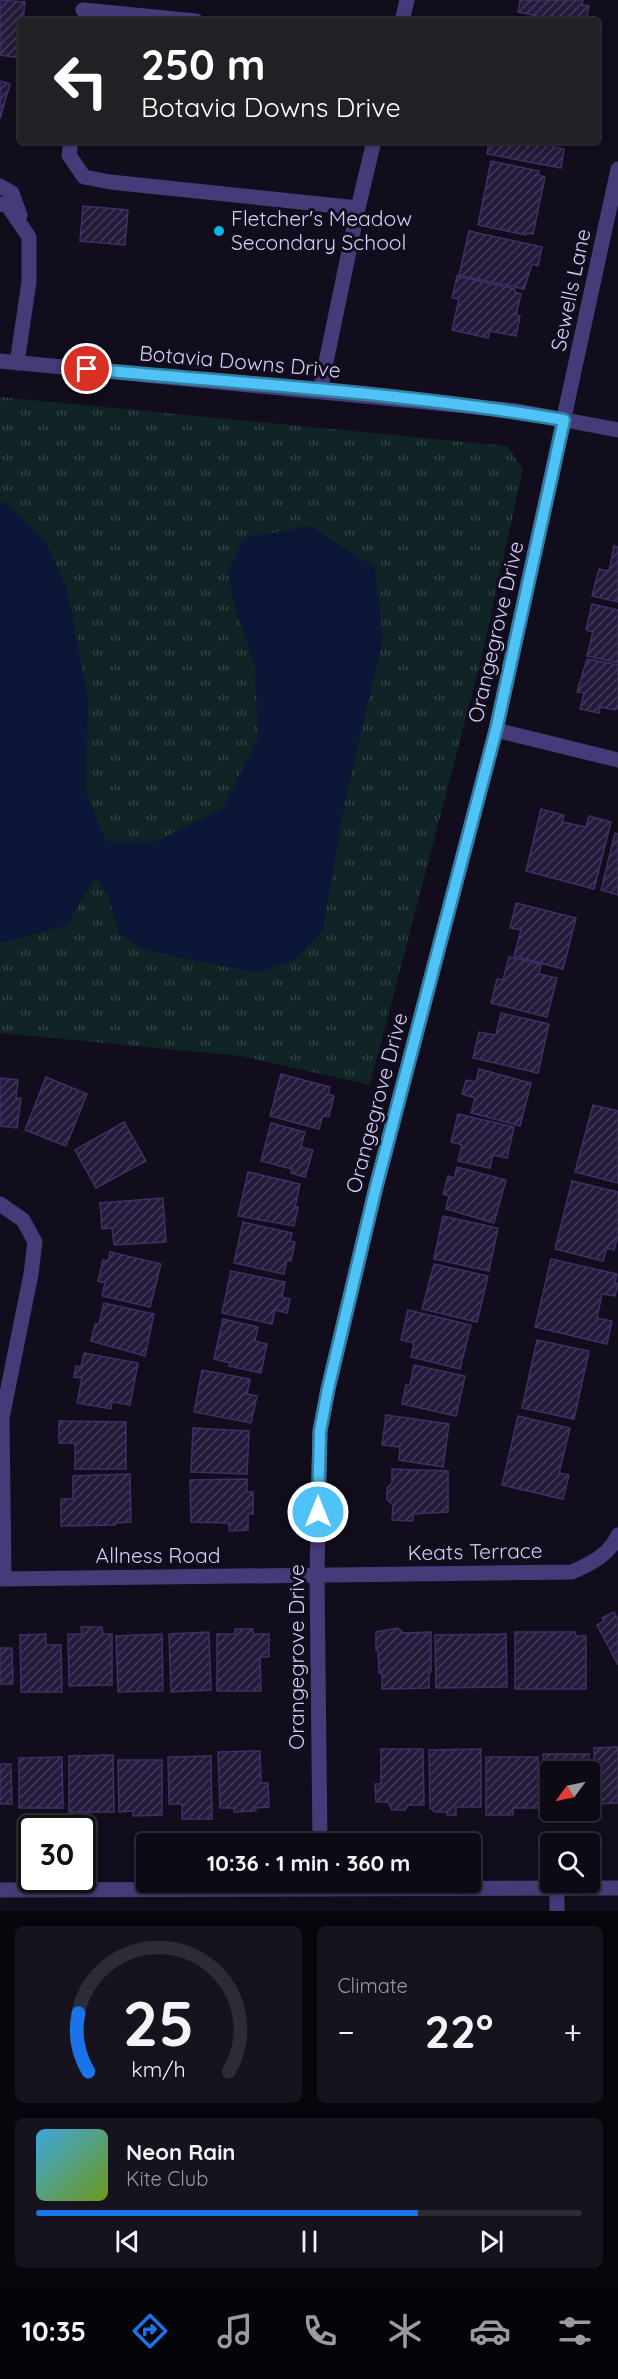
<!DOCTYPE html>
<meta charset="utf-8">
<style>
:root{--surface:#0d0a15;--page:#16131e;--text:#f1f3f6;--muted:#9a9aa0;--line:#2d2b34;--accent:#1a73e8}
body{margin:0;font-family:Quicksand,sans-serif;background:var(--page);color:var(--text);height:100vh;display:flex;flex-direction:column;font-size:22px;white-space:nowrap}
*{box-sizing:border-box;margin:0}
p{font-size:20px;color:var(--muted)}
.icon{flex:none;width:33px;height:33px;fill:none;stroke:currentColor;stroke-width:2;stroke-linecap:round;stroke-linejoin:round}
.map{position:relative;height:1911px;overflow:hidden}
.sheet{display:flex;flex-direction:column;gap:15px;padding:15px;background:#07060c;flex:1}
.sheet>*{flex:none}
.guide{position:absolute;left:18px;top:18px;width:582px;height:126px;border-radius:6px;box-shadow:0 3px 9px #0003,0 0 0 2px var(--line);background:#202124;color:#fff;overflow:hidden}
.needle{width:39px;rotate:237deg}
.buttons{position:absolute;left:540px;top:1761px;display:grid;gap:12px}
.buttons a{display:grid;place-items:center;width:60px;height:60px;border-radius:6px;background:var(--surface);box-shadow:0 3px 9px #0003,0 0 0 2px var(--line);font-size:30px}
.speed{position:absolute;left:18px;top:1815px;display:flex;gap:12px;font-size:30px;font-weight:700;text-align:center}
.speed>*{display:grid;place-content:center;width:78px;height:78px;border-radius:50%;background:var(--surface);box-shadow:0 3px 9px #0003,0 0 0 2px var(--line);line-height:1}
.speed .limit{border:3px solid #111;border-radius:9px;background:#fff;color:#111}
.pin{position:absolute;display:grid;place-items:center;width:51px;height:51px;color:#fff;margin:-26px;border:3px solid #fff;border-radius:50%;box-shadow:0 2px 6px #0007}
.me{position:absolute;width:66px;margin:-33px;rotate:0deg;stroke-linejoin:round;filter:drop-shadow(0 0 4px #0008)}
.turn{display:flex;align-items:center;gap:21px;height:126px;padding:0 24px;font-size:27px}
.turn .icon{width:78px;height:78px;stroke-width:2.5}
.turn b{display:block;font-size:42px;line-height:51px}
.big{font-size:45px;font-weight:700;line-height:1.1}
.sheet .card{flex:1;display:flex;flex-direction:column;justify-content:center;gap:9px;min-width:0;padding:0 21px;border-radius:9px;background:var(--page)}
.sheet .dial{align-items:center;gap:0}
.dial svg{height:156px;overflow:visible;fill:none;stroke:var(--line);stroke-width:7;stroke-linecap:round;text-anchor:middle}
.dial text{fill:var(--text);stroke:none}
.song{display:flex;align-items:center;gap:18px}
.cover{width:72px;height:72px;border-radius:9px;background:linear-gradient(135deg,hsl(200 70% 55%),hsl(80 70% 35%))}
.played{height:6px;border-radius:3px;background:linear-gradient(90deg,var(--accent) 70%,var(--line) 70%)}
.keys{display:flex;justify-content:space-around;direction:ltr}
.heat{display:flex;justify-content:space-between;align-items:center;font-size:33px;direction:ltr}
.sheet .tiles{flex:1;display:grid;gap:15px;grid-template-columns:1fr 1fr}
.card:last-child{grid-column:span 2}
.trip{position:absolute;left:136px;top:1833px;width:345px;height:60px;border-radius:6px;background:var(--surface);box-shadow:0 3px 9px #0003,0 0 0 2px var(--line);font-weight:700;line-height:60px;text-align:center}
.tabs{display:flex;height:96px;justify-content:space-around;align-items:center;background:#050408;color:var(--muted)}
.tabs .icon{width:42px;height:42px}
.tabs .current{color:var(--accent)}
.tabs b{font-size:27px;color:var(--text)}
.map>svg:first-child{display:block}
.park{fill:url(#park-tufts)}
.water{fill:#0c1636}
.building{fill:url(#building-hatch);stroke:#402e66;stroke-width:1.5}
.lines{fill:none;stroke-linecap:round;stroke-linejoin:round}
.minor{stroke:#453b78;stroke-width:15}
.route-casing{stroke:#337fa1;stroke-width:15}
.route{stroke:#4fc3f7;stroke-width:10}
.poi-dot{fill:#11b3e2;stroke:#110d1c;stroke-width:2}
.labels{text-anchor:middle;stroke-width:6;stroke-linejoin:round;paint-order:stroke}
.poi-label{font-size:21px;fill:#d7ccfb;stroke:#110d1c;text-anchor:start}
.street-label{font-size:21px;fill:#d7ccfb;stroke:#110d1c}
</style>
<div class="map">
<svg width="618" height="1911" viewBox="0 0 618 1911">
<defs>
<pattern id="park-tufts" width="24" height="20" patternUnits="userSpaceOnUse" patternTransform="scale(1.5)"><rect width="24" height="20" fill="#102425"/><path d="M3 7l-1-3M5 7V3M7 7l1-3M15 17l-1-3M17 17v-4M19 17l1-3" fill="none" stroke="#324346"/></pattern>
<pattern id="building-hatch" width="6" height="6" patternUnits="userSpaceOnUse" patternTransform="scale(1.5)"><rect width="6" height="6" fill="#251a3b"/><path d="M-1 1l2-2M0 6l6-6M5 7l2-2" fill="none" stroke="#443a58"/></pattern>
</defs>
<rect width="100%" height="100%" fill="#110d1c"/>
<!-- park -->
<polygon class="park" points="0,397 507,446 523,469 481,660 370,1085 241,1056 0,1033"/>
<!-- water -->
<polygon class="water" points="0,502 7,504 46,542 67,590 88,698 86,793 106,841 157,841 223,808 258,738 255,667 234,603 228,570 244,538 310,526 375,568 383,638 345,801 323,930 293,961 257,973 144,950 119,934 108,894 95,877 67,925 0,943"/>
<!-- building -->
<g class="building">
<polygon points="0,0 25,2 23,21 21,21 19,58 0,55"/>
<polygon points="520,0 583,0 582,5 589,6 586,21 560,21 518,12"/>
<polygon points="0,81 10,84 0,119"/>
<polygon points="489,141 554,141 553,147 564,149 561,168 487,154"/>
<polygon points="491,161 539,171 538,175 545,177 533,234 527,233 526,235 478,225"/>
<polygon points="83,206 128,210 125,245 80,241"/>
<polygon points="469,231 542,247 538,266 532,264 524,289 459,275"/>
<polygon points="457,276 515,289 515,292 521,294 516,315 520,316 516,336 490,331 488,338 452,330 459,299 452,298"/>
<polygon points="614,546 618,547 618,602 592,596 599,569 609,571"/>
<polygon points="592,604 618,610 618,663 587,656 593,632 586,630"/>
<polygon points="587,659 618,665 618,709 616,708 615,710 600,707 599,713 580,709 584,693 577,692"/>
<polygon points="541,809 564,815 562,822 586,827 589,816 611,822 594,889 526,871"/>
<polygon points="615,833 618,834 618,895 601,890"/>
<polygon points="516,903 576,918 563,969 514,956 521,930 510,928"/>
<polygon points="509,957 541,964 539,974 557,978 547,1017 491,1003 497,979 503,980"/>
<polygon points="501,1013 549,1024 538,1073 473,1058 479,1032 496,1035"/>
<polygon points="479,1069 531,1083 520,1126 471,1113 475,1098 462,1094 466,1080 476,1082"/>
<polygon points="281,1074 330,1087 328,1094 334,1096 329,1117 323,1116 319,1129 270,1116"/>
<polygon points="46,1077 87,1094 66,1146 25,1130"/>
<polygon points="0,1078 18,1080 16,1098 21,1098 17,1128 0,1126"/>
<polygon points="593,1105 618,1111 618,1183 575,1172"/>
<polygon points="458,1114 514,1127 507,1158 493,1155 490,1168 458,1161 462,1145 451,1142"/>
<polygon points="124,1122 146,1161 96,1188 75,1150"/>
<polygon points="271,1123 305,1132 301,1147 313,1150 305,1177 291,1173 292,1169 261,1161"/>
<polygon points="457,1167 506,1180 494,1223 446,1209 449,1196 443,1194 448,1176 454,1178"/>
<polygon points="248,1172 300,1184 295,1207 298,1207 294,1226 238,1216"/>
<polygon points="572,1181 618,1192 618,1235 614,1250 607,1248 603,1261 555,1249"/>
<polygon points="163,1198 166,1242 114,1245 112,1228 102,1229 100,1203"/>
<polygon points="443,1216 498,1228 489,1271 434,1259"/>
<polygon points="243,1222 292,1233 290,1241 295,1242 291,1261 287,1260 284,1274 234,1263"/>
<polygon points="110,1252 161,1264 150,1307 102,1296 105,1283 98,1281 103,1260 108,1261"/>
<polygon points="551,1259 617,1274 615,1282 618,1284 615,1296 602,1294 597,1318 612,1321 607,1344 535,1327"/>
<polygon points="434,1264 488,1276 477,1322 422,1309"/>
<polygon points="231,1271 285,1282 282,1297 290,1299 287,1313 275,1310 272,1324 222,1313"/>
<polygon points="104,1303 154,1314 145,1356 91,1341 95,1324 99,1324"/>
<polygon points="408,1310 471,1325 460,1369 411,1357 414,1343 401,1340"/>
<polygon points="223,1319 258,1327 255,1341 267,1344 261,1373 229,1366 230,1363 214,1359"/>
<polygon points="537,1340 589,1351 574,1419 522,1408"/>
<polygon points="84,1353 138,1363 130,1405 112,1402 111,1409 77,1403 82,1378 74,1377 76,1366 81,1367"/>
<polygon points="414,1365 465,1376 456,1416 402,1404 406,1385 410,1385"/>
<polygon points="202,1370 250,1379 247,1394 257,1396 251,1423 194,1412"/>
<polygon points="386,1415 449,1424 443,1467 399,1460 400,1447 382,1445"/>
<polygon points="518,1416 570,1428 559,1473 569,1475 563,1499 502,1485"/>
<polygon points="59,1421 126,1422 126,1469 75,1469 75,1443 59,1443"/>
<polygon points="193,1428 249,1431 247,1474 191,1472"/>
<polygon points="392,1469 448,1471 448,1512 413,1514 413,1521 392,1520 393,1505 387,1500 387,1488 392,1483"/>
<polygon points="130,1474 131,1522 115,1523 115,1525 61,1526 61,1499 73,1499 73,1476"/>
<polygon points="247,1479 247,1492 253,1492 253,1514 248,1514 248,1530 229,1531 229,1523 191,1522 190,1480"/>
<polygon points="614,1612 618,1619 618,1665 597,1625 604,1621 602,1618"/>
<polygon points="81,1627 102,1627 103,1634 112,1634 112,1685 69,1686 68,1634 82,1634"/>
<polygon points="398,1628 403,1633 431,1632 431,1672 429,1672 429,1688 382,1689 382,1673 379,1673 378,1650 376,1650 376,1632"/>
<polygon points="235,1629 253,1629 253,1634 269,1634 269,1657 260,1657 261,1691 217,1691 217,1634 235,1634"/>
<polygon points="209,1632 211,1690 171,1692 169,1634"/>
<polygon points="515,1632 575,1632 576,1636 586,1636 586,1689 515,1689"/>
<polygon points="46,1634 46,1645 61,1645 62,1692 21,1692 20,1635"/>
<polygon points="162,1634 163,1691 118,1692 116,1636"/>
<polygon points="506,1634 507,1687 436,1688 435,1635"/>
<polygon points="0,1648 12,1648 13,1684 0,1684"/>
<polygon points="618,1747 618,1803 595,1804 594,1748"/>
<polygon points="381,1749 423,1749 424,1805 408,1805 405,1810 392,1810 388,1802 376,1802 375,1784 381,1784"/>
<polygon points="481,1749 481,1807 456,1807 456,1815 447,1815 447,1812 435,1812 430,1808 429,1750"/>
<polygon points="260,1751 261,1783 268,1783 269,1807 255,1808 256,1811 234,1812 234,1808 220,1808 218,1752"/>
<polygon points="543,1754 589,1754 588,1772 550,1772 550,1808 543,1808"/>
<polygon points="113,1755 114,1812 69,1812 69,1756"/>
<polygon points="211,1756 212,1819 182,1819 182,1804 169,1804 168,1757"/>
<polygon points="62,1757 63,1808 19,1808 19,1758"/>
<polygon points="486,1757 538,1757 539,1808 513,1808 513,1815 486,1815"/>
<polygon points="118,1760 162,1760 162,1815 133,1816 133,1811 119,1812"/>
<polygon points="0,1764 11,1764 12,1804 0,1804"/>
<rect x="558" y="1810" width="15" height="7"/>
</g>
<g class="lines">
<!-- minor -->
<g class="minor">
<polyline points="83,10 196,21"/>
<polyline points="402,21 407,0"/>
<polyline points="71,141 69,155 84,177 110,182 358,208"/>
<polyline points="0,186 12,193 20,215"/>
<polyline points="0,204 8,206 29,237 29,282 17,363"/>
<polyline points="0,361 517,411 618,430"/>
<polyline points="320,391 358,208 374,141"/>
<polyline points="496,730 618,760"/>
<polyline points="0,1204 23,1220 35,1242 31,1274 2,1418 4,1578"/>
<path d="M 0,1579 L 572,1572 C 592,1563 609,1555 618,1535"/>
<polyline points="320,1844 317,1576 320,1431 328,1389 376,1187 496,730 618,169"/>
<polyline points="0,1890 618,1888"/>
<polyline points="557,1911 557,1888"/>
</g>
</g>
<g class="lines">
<defs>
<path id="route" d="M 87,369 C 246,384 407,393 564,420 L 496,730 L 376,1187 L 328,1389 L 320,1431 L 318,1512"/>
</defs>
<!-- route casing -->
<use href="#route" class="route-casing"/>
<!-- route -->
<use href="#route" class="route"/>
</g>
<!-- markers -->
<circle class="poi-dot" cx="219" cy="231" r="6"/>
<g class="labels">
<!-- poi labels -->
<g class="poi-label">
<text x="231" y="226">Fletcher's Meadow<tspan x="231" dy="24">Secondary School</tspan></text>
</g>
<!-- street labels -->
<g class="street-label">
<text transform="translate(571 290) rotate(-78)" y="7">Sewells Lane</text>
<text transform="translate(240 362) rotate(5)" y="7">Botavia Downs Drive</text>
<text transform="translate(496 632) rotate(-77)" y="7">Orangegrove Drive</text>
<text transform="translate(377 1103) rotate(-75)" y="7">Orangegrove Drive</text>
<text transform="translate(475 1552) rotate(-1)" y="7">Keats Terrace</text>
<text x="158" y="1563">Allness Road</text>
<text transform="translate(297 1657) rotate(-90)" y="7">Orangegrove Drive</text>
</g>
</g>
</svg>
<div class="buttons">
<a><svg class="needle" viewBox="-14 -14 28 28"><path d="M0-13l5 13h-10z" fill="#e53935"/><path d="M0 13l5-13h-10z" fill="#9a9aa0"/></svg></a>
<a><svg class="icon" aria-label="search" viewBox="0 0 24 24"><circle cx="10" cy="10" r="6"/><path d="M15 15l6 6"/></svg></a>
</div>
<div class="speed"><div class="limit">30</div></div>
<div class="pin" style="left:87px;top:369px;background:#d93025"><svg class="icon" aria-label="arrive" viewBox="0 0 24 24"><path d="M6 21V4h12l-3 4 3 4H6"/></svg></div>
<svg class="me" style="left:318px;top:1512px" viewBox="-20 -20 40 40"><circle r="17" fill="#4fc3f7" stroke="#fff" stroke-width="3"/><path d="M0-11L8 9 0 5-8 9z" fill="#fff"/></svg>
<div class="trip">10:36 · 1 min · 360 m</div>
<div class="guide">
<div class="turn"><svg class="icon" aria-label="left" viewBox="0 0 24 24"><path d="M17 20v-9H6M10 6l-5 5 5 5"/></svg><div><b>250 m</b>Botavia Downs Drive</div></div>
</div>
</div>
<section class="sheet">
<div class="tiles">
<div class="card dial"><svg viewBox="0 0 100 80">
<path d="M14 69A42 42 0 1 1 86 69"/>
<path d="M14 69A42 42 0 0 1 9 39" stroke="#1a73e8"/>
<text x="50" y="56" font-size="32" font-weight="700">25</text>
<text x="50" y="72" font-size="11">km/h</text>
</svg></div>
<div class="card"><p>Climate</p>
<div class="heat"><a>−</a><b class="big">22°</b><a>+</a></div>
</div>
<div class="card">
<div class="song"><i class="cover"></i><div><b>Neon Rain</b><p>Kite Club</p></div></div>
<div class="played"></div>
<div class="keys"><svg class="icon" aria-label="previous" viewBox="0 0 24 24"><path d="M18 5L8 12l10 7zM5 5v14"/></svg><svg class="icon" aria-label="pause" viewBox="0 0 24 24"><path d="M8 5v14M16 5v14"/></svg><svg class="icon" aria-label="next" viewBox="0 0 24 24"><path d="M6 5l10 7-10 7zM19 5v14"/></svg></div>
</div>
</div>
</section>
<nav class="tabs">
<b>10:35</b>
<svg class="icon current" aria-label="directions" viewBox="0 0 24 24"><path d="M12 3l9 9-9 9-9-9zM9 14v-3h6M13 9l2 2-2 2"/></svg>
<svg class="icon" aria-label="music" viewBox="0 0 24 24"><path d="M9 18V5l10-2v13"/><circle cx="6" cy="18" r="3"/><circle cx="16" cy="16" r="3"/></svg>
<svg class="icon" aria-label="phone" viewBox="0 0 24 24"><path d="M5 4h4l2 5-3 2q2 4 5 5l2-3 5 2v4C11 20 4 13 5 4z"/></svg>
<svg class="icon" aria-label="climate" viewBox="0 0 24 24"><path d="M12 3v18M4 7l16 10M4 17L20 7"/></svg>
<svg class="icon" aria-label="car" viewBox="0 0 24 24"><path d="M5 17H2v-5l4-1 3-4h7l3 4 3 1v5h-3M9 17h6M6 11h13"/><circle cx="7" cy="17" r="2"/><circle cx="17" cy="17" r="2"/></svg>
<svg class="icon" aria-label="filters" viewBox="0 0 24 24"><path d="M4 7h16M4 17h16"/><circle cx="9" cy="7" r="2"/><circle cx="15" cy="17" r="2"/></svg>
</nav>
